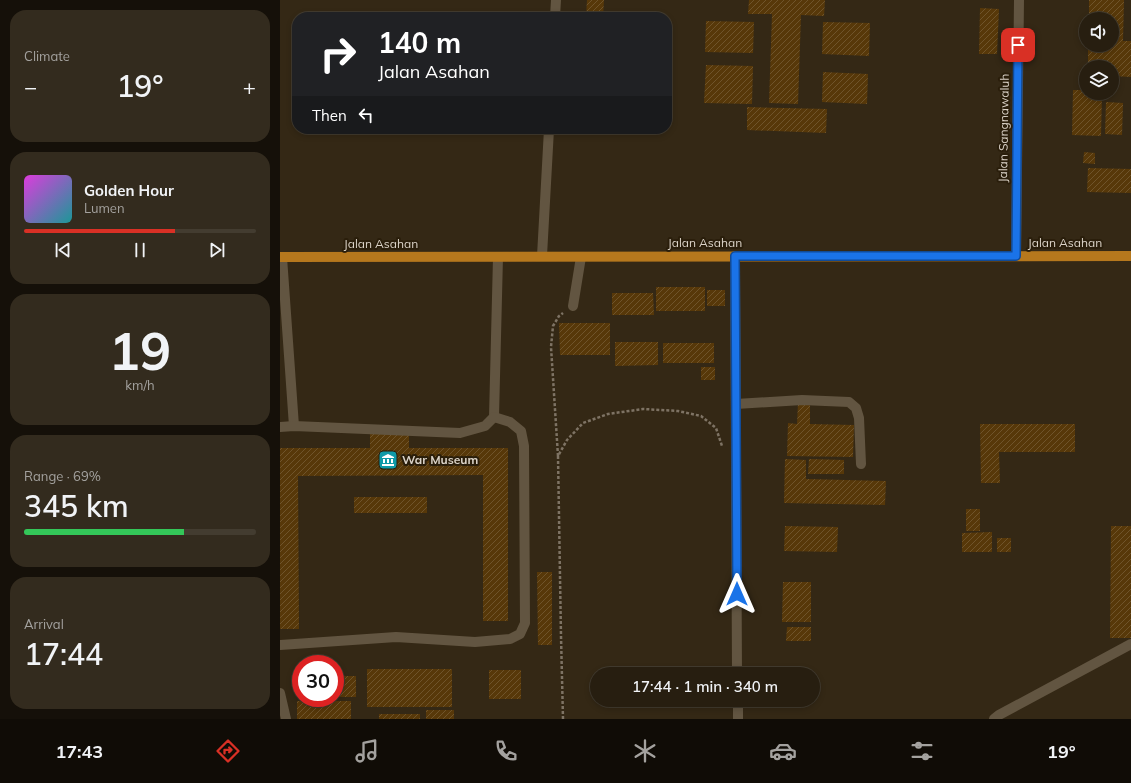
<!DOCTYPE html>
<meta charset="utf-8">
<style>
:root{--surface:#271e10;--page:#332b1e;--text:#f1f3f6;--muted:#a4a29f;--line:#433c30;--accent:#d93025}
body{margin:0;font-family:Mulish,sans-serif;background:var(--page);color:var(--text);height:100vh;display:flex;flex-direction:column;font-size:15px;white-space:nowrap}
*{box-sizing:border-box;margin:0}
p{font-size:13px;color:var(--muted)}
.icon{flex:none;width:22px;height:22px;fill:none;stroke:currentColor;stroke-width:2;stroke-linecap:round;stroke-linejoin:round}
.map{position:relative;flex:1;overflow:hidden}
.drawer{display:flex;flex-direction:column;gap:10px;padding:10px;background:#151009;width:280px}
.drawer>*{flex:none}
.top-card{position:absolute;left:12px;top:12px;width:380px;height:122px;border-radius:16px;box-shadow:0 2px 6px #0003,0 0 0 1px var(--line);background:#202124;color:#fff;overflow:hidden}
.fabs{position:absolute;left:799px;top:12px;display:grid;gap:8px}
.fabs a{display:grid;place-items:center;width:40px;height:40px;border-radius:50%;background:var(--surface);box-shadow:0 2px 6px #0003,0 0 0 1px var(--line);font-size:20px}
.speed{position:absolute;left:12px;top:655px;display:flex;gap:8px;font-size:20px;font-weight:700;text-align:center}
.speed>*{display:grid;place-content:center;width:52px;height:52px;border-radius:50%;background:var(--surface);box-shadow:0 2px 6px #0003,0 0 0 1px var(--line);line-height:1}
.speed .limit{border:6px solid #d22;background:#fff;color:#111}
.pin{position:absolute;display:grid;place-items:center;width:34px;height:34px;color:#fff;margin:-17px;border-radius:8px;box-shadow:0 2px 6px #0006}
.me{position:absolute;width:44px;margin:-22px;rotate:0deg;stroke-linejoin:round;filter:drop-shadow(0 0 3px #0008)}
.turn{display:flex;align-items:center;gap:14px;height:84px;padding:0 20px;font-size:18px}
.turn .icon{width:52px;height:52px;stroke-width:2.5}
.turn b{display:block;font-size:28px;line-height:34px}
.then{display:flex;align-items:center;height:38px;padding:0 20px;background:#0003;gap:8px;font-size:15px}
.big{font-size:30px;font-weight:600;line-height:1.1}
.drawer .card{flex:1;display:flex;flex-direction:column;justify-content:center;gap:6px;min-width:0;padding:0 14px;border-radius:16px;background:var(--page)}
.drawer .dial{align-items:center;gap:0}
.dial b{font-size:52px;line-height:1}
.song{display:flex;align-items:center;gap:12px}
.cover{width:48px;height:48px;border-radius:6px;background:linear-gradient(135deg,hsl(300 70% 55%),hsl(180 70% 35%))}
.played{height:4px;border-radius:2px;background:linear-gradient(90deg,var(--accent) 65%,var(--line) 65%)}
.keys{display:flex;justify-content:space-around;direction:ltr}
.heat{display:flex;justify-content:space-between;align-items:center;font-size:22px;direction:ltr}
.charge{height:6px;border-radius:3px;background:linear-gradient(90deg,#34c759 69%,var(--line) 0)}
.trip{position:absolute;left:310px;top:667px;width:230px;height:40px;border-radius:20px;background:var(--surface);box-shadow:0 2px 6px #0003,0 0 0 1px var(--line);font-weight:600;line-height:40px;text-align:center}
.dock{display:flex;height:64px;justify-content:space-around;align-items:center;background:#100c06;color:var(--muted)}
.dock .icon{width:28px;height:28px}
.dock .on{color:var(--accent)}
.dock b{font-size:18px;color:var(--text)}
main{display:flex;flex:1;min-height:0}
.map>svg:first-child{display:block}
.building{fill:url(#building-hatch)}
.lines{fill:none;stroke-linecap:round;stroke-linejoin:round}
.path{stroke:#7e7364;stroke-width:2.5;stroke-dasharray:3 2;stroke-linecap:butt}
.minor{stroke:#625541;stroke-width:10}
.major{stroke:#b6781d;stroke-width:10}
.route-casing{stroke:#114b97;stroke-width:10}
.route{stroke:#1a73e8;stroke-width:7}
.labels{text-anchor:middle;stroke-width:4;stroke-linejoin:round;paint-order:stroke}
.street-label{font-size:12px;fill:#dbd3c8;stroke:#2a1e0b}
.poi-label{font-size:12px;font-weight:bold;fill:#dbd3c8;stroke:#2a1e0b;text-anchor:start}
</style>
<main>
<section class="drawer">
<div class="card"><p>Climate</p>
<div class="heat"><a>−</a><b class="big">19°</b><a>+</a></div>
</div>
<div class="card">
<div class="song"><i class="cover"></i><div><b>Golden Hour</b><p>Lumen</p></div></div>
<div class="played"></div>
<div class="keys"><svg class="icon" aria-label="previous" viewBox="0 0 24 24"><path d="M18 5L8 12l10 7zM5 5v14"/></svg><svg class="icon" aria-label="pause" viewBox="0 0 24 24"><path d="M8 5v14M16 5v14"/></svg><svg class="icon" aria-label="next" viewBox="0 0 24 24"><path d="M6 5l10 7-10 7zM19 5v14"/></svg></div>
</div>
<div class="card dial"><b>19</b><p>km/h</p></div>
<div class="card"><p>Range · 69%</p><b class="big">345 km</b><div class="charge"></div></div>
<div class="card"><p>Arrival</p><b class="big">17:44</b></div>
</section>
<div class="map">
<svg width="851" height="719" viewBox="0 0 851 719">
<defs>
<pattern id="building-hatch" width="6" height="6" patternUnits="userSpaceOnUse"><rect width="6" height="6" fill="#573809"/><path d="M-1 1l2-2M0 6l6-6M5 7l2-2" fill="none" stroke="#6f542b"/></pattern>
</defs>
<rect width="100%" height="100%" fill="#342815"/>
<!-- building -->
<g class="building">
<polygon points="307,0 324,0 323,17 306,17"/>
<polygon points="469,0 545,0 544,16 521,15 518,104 489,103 492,14 468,14"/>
<polygon points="809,0 844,0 843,41 851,41 851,77 832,76 832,67 808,67 808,45 832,45 832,19 809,19"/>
<polygon points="700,8 719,9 717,54 699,54"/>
<polygon points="426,21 474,22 473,53 425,52"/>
<polygon points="543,22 590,23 589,56 542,54"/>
<polygon points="426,65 473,66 472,104 424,103"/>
<polygon points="543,72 588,74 587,104 542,102"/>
<polygon points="793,90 806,90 806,93 822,93 821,136 792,135"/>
<polygon points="826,102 843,103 842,135 825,134"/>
<polygon points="467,107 547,109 546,133 467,130"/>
<polygon points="804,152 815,153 815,164 803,163"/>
<polygon points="808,168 851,169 851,193 807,192"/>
<rect x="376" y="287" width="49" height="24"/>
<rect x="427" y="290" width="18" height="16"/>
<polygon points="332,293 373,293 374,315 332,315"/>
<polygon points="279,323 330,323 330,355 280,355"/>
<polygon points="335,342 378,342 378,365 335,366"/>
<rect x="383" y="343" width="51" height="20"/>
<rect x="421" y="367" width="14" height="13"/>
<polygon points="518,403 530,403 530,424 574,425 573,457 507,456 508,423 517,424"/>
<polygon points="700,424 795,424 795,452 719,452 720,483 701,483"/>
<polygon points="90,433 129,433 129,448 228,448 228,621 203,621 203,475 18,476 19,629 0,629 0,448 90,448"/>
<polygon points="505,459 526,460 526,479 606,481 605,505 504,503"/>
<polygon points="529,459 564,460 564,474 528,474"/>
<rect x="74" y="497" width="73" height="16"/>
<rect x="686" y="509" width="14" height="22"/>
<polygon points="505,526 558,527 557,552 504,551"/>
<polygon points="831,526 851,526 851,638 830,638"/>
<polygon points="712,532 712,552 682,552 682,533"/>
<rect x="717" y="538" width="14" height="14"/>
<polygon points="257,572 272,572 272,645 258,645"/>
<polygon points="503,582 531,582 531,622 502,622"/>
<polygon points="507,627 531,627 531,641 506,641"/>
<rect x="87" y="669" width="85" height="38"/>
<rect x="209" y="670" width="32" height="29"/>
<rect x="55" y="676" width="21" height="21"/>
<rect x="17" y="701" width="54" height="18"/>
<rect x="146" y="710" width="28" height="9"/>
<rect x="99" y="714" width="41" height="5"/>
</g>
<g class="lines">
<!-- path -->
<g class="path">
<polyline points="278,456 271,347 273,326 279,316 283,313"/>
<polyline points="283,719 281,636 278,456 287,440 303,423 328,414 363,409 398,411 421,416 436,428 442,446"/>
</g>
<!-- minor -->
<g class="minor">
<polyline points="275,17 276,0"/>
<polyline points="262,256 269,129"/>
<polyline points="455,256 457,674"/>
<polyline points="736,256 739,0"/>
<polyline points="2,257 14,426"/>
<polyline points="293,306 301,257"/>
<polyline points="456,404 522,400 569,402 576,408 579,418 581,464"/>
<polyline points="0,427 14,426 180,433 205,426 214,417 218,257"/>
<polyline points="0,645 116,637 195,642 230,639 240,634 245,623 244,446 241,431 230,422 214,417"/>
<polyline points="0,693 6,719"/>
<polyline points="458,700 458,719"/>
<polyline points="714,719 719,715 851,644"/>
</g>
<!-- major -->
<polyline class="major" points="0,257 851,256"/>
</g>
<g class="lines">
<defs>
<polyline id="route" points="457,594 455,256 736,256 738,45"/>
</defs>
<!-- route casing -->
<use href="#route" class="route-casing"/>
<!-- route -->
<use href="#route" class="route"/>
</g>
<!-- icons -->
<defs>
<symbol id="museum-square" viewBox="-11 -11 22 22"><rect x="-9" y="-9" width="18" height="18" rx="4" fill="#0f9aa8" stroke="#2a1e0b"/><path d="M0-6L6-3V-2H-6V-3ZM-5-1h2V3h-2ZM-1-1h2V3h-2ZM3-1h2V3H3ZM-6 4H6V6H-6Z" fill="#fff"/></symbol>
</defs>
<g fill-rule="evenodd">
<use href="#museum-square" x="97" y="449" width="22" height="22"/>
</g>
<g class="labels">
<!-- street labels -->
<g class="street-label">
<text transform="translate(724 128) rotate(-89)" y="4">Jalan Sangnawaluh</text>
<text x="425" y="247">Jalan Asahan</text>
<text x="785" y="247">Jalan Asahan</text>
<text x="101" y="248">Jalan Asahan</text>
</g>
<!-- poi labels -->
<g class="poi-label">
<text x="122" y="464">War Museum</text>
</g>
</g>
</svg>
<div class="fabs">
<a><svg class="icon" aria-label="sound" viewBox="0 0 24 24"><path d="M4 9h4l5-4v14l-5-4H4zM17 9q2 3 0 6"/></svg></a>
<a><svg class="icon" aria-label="layers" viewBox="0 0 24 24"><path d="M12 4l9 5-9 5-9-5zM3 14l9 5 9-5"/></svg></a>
</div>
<div class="speed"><div class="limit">30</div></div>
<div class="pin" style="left:738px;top:45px;background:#d93025"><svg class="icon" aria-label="arrive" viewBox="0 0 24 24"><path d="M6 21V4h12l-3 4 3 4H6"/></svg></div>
<svg class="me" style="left:457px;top:594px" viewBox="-20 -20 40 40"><path d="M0-17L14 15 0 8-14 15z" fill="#1a73e8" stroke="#fff" stroke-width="4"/></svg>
<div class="trip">17:44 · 1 min · 340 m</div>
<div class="top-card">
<div class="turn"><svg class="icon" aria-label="right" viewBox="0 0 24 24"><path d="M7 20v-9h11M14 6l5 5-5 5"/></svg><div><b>140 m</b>Jalan Asahan</div></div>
<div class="then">Then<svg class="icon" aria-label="left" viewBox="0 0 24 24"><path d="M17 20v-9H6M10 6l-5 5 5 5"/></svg></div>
</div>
</div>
</main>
<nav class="dock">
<b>17:43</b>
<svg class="icon on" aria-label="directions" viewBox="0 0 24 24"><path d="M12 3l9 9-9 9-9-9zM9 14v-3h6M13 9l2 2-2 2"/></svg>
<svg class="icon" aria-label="music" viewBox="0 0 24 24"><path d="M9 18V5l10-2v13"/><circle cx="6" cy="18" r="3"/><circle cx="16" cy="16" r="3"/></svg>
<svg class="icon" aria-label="phone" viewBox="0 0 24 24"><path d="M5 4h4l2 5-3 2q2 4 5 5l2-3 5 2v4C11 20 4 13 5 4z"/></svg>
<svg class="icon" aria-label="climate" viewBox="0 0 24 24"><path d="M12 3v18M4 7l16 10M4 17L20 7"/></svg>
<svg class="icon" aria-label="car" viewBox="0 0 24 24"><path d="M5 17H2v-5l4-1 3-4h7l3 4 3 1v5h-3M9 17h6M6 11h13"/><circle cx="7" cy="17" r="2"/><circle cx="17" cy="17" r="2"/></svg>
<svg class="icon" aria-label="filters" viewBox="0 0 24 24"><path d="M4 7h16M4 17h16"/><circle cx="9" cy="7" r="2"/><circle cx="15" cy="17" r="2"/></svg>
<b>19°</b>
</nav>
